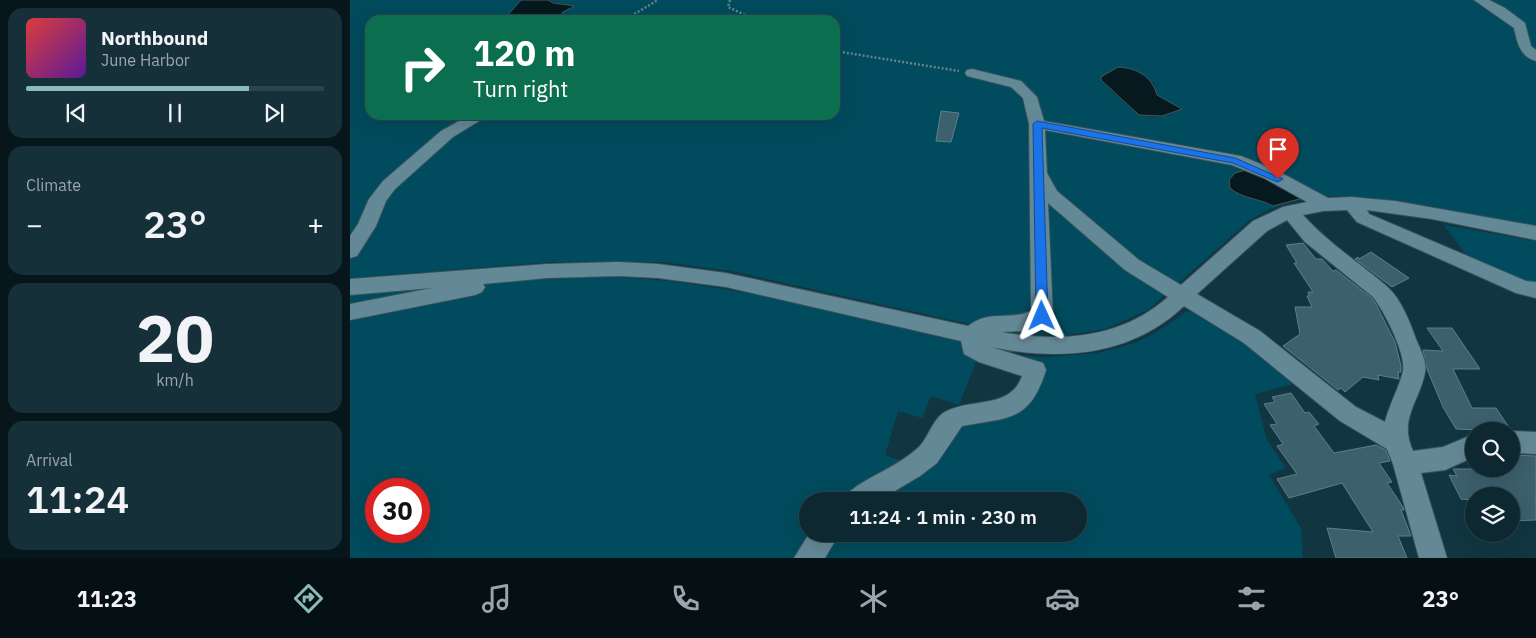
<!DOCTYPE html>
<meta charset="utf-8">
<style>
:root{--surface:#0d2831;--page:#163039;--text:#f1f3f6;--muted:#9aa6ab;--line:#2d444d;--accent:#8bbbb9}
body{margin:0;font-family:"IBM Plex Sans",sans-serif;background:var(--page);color:var(--text);height:100vh;display:flex;flex-direction:column;font-size:19px;white-space:nowrap}
*{box-sizing:border-box;margin:0}
p{font-size:16px;color:var(--muted)}
.icon{flex:none;width:28px;height:28px;fill:none;stroke:currentColor;stroke-width:2;stroke-linecap:round;stroke-linejoin:round}
.map{position:relative;flex:1;overflow:hidden}
.panel{display:flex;flex-direction:column;gap:8px;padding:8px;background:#07161b;width:350px}
.panel>*{flex:none}
.hud{position:absolute;left:15px;top:15px;width:475px;height:105px;border-radius:15px;box-shadow:0 5px 20px #0002,0 0 0 1px var(--line);background:#0b6e4f;color:#fff;overflow:hidden}
.buttons{position:absolute;left:1115px;top:422px;display:grid;gap:10px}
.buttons a{display:grid;place-items:center;width:55px;height:55px;border-radius:50%;background:var(--surface);box-shadow:0 5px 20px #0002,0 0 0 1px var(--line);font-size:25px}
.speed{position:absolute;left:15px;top:478px;display:flex;gap:10px;font-size:25px;font-weight:700;text-align:center}
.speed>*{display:grid;place-content:center;width:65px;height:65px;border-radius:50%;background:var(--surface);box-shadow:0 5px 20px #0002,0 0 0 1px var(--line);line-height:1}
.speed .limit{border:8px solid #d22;background:#fff;color:#111}
.pin{position:absolute;display:grid;place-items:center;width:42px;height:42px;color:#fff;margin:-51px -21px;border-radius:50% 50% 50% 0;rotate:-45deg;box-shadow:0 0 5px #0007}
.pin .icon{rotate:45deg}
.me{position:absolute;width:55px;margin:-28px;rotate:359deg;stroke-linejoin:round;filter:drop-shadow(0 0 4px #0008)}
.turn{display:flex;align-items:center;gap:18px;height:105px;padding:0 25px;font-size:22px}
.turn .icon{width:65px;height:65px;stroke-width:2.5}
.turn b{display:block;font-size:35px;line-height:42px}
.big{font-size:38px;font-weight:600;line-height:1.1}
.panel .widget{flex:1;display:flex;flex-direction:column;justify-content:center;gap:8px;min-width:0;padding:0 18px;border-radius:15px;background:var(--page)}
.panel .dial{align-items:center;gap:0}
.dial b{font-size:65px;line-height:1}
.song{display:flex;align-items:center;gap:15px}
.cover{width:60px;height:60px;border-radius:8px;background:linear-gradient(135deg,hsl(0 70% 55%),hsl(270 70% 35%))}
.played{height:5px;border-radius:2px;background:linear-gradient(90deg,var(--accent) 75%,var(--line) 75%)}
.keys{display:flex;justify-content:space-around;direction:ltr}
.heat{display:flex;justify-content:space-between;align-items:center;font-size:28px;direction:ltr}
.trip{position:absolute;left:449px;top:492px;width:288px;height:50px;border-radius:25px;background:var(--surface);box-shadow:0 5px 20px #0002,0 0 0 1px var(--line);font-weight:600;line-height:50px;text-align:center}
.menu{display:flex;height:80px;justify-content:space-around;align-items:center;background:#051014;color:var(--muted)}
.menu .icon{width:35px;height:35px}
.menu .current{color:var(--accent)}
.menu b{font-size:22px;color:var(--text)}
main{display:flex;flex:1;min-height:0}
.map>svg:first-child{display:block}
.green{fill:#004b5d;fill-rule:evenodd}
.water{fill:#05191f;stroke:#44585e}
.building{fill:#3c606c;stroke:#5b808d}
.lines{fill:none;stroke-linecap:round;stroke-linejoin:round}
.street-casing{stroke:#39525a;stroke-width:2}
.path{stroke:#66838d;stroke-width:2.5;stroke-dasharray:2 2;stroke-linecap:butt}
.street{fill:#648996;fill-rule:evenodd}
.route{fill:#1a73e8;stroke:#114b97}
</style>
<main>
<section class="panel">
<div class="widget">
<div class="song"><i class="cover"></i><div><b>Northbound</b><p>June Harbor</p></div></div>
<div class="played"></div>
<div class="keys"><svg class="icon" aria-label="previous" viewBox="0 0 24 24"><path d="M18 5L8 12l10 7zM5 5v14"/></svg><svg class="icon" aria-label="pause" viewBox="0 0 24 24"><path d="M8 5v14M16 5v14"/></svg><svg class="icon" aria-label="next" viewBox="0 0 24 24"><path d="M6 5l10 7-10 7zM19 5v14"/></svg></div>
</div>
<div class="widget"><p>Climate</p>
<div class="heat"><a>−</a><b class="big">23°</b><a>+</a></div>
</div>
<div class="widget dial"><b>20</b><p>km/h</p></div>
<div class="widget"><p>Arrival</p><b class="big">11:24</b></div>
</section>
<div class="map">
<svg width="1186" height="558" viewBox="0 0 1186 558">
<rect width="100%" height="100%" fill="#113641"/>
<!-- green -->
<g class="green">
<path d="M 0,0 L 171,0 L 160,19 L 168,20 L 20,20 L 20,115 L 485,115 L 485,20 L 207,20 L 213,12 L 224,7 L 198,0 L 1186,0 L 1186,226 L 1135,219 L 1025,198 L 982,196 L 943,201 L 920,209 L 900,220 L 798,310 L 755,329 L 717,335 L 675,334 L 624,325 L 381,271 L 313,262 L 201,262 L 0,278 ZM 762,72 L 804,83 L 807,95 L 831,109 C 806,121 794,121 774,102 C 766,95 758,89 751,80 L 752,76 ZM 878,184 L 953,198 L 923,206 C 910,198 885,199 878,184 Z"/>
<polygon points="1094,225 1186,241 1186,287 1117,256"/>
<path d="M 265,277 C 381,282 494,315 608,341 L 618,351 L 628,357 L 609,405 L 581,396 L 572,418 L 548,411 L 535,455 L 557,463 L 500,501 L 458,501 L 458,534 L 468,534 L 452,558 L 0,558 L 0,295 L 193,279 ZM 26,489 L 69,489 L 69,531 L 26,531 Z"/>
<polygon points="855,311 951,382 905,394 917,440 936,468 919,475 951,528 953,558 465,558 482,534 728,534 728,501 515,501 580,459 604,424 633,417 690,368 632,347 674,356 698,357 747,353 785,343 802,335 836,312"/>
</g>
<!-- water -->
<g class="water">
<polygon points="171,0 198,0 203,3 225,6 213,12 207,20 168,20 156,17"/>
<path d="M 768,67 C 788,68 802,77 807,95 L 832,109 L 812,116 L 789,115 L 751,80 L 751,77 Z"/>
<path d="M 899,169 L 953,198 L 923,206 C 909,198 892,199 880,188 L 879,180 L 885,173 Z"/>
</g>
<!-- building -->
<g class="building">
<polygon points="591,111 609,113 601,142 586,141"/>
<polygon points="953,243 966,259 972,259 983,271 986,270 1022,298 1026,304 1045,342 1051,366 1051,372 1048,372 1049,379 1028,375 1029,380 1013,377 995,392 991,388 988,390 933,346 950,334 945,307 962,307 957,296 959,296 958,292 963,292 944,263 947,263 936,245"/>
<polygon points="1021,252 1059,278 1042,287 1005,259 1008,257 1009,259"/>
<polygon points="1077,328 1102,328 1130,369 1103,369 1122,408 1146,408 1160,429 1158,431 1106,429 1093,407 1077,369 1073,350 1093,351"/>
<polygon points="941,393 955,413 959,412 969,424 964,426 984,453 1026,445 1036,450 1040,461 1029,463 1042,482 1037,483 1053,507 1054,510 1051,510 1061,536 1048,536 1057,558 986,558 977,528 1023,532 992,483 939,498 927,479 947,474 927,446 933,444 920,425 927,424 914,404 925,402 922,397"/>
<polygon points="1161,455 1186,456 1186,520 1161,521 1161,496 1124,496 1124,500 1111,499 1099,475 1107,476 1103,469 1161,469"/>
</g>
<g class="lines">
<defs>
<g id="street">
<path d="M 1124,0 L 1139,0 L 1155,8 L 1175,23 L 1181,46 L 1186,50 L 1186,61 C 1170,57 1167,42 1164,28 Z"/>
<path d="M 622,69 L 671,81 L 687,97 L 694,121 L 891,156 L 926,170 L 978,198 L 1001,197 L 1045,201 L 1186,226 L 1186,240 L 1082,219 L 1017,210 L 1019,214 L 1176,281 L 1186,282 L 1186,298 L 1166,293 L 1007,222 L 997,210 L 973,211 L 953,215 C 971,235 992,251 1013,267 C 1025,277 1038,285 1047,298 C 1055,310 1061,325 1066,339 C 1070,349 1077,361 1075,372 C 1070,401 1048,419 1063,451 L 1093,447 L 1124,434 L 1124,457 L 1095,470 L 1071,473 L 1097,558 L 1069,558 L 1043,464 L 1037,449 L 990,421 L 894,343 L 834,306 C 780,357 710,361 641,347 L 693,363 L 696,370 C 680,422 659,417 612,426 L 587,463 L 570,476 L 528,501 L 495,501 L 499,492 L 507,486 C 527,473 551,464 569,447 C 579,437 583,417 597,411 C 623,398 661,409 672,376 L 629,362 L 614,354 L 611,341 L 376,287 L 308,278 L 269,276 L 197,278 L 133,284 L 135,287 L 132,292 L 125,295 L 0,320 L 0,304 L 82,288 L 0,295 L 0,279 L 197,264 L 269,262 L 308,264 L 376,273 L 618,326 C 640,309 658,321 681,311 L 679,124 L 673,98 L 661,87 L 617,76 L 615,73 L 617,70 ZM 695,130 L 882,165 L 914,178 L 957,202 L 933,207 L 903,221 L 831,285 L 789,260 L 707,191 L 697,173 ZM 698,203 L 775,270 L 818,297 C 772,338 711,343 652,332 L 675,331 L 699,322 L 703,316 ZM 937,220 L 955,242 L 1023,297 C 1034,311 1056,353 1053,371 C 1050,386 1039,405 1035,422 L 1006,407 L 910,331 L 847,294 L 917,231 Z"/>
<polygon points="120,115 139,115 103,137 45,189 36,201 26,226 7,256 0,258 0,236 8,224 19,199 33,181 91,131"/>
<polygon points="1160,431 1161,431 1186,432 1186,454 1161,453"/>
<polygon points="459,534 489,534 475,558 444,558"/>
</g>
</defs>
<!-- street casing -->
<use href="#street" class="street-casing"/>
<!-- path -->
<g class="path">
<polyline points="380,0 378,7 406,20"/>
<polyline points="280,20 281,16 308,0"/>
<polyline points="485,51 609,71"/>
</g>
<!-- street -->
<use href="#street" class="street"/>
</g>
<!-- route -->
<polygon class="route" points="687,121 885,158 933,179 928,182 925,181 883,163 692,128 698,316 692,321 686,316 683,124"/>
</svg>
<div class="buttons">
<a><svg class="icon" aria-label="search" viewBox="0 0 24 24"><circle cx="10" cy="10" r="6"/><path d="M15 15l6 6"/></svg></a>
<a><svg class="icon" aria-label="layers" viewBox="0 0 24 24"><path d="M12 4l9 5-9 5-9-5zM3 14l9 5 9-5"/></svg></a>
</div>
<div class="speed"><div class="limit">30</div></div>
<div class="pin" style="left:928px;top:179px;background:#d93025"><svg class="icon" aria-label="arrive" viewBox="0 0 24 24"><path d="M6 21V4h12l-3 4 3 4H6"/></svg></div>
<svg class="me" style="left:692px;top:316px" viewBox="-20 -20 40 40"><path d="M0-17L14 15 0 8-14 15z" fill="#1a73e8" stroke="#fff" stroke-width="4"/></svg>
<div class="trip">11:24 · 1 min · 230 m</div>
<div class="hud">
<div class="turn"><svg class="icon" aria-label="right" viewBox="0 0 24 24"><path d="M7 20v-9h11M14 6l5 5-5 5"/></svg><div><b>120 m</b>Turn right</div></div>
</div>
</div>
</main>
<nav class="menu">
<b>11:23</b>
<svg class="icon current" aria-label="directions" viewBox="0 0 24 24"><path d="M12 3l9 9-9 9-9-9zM9 14v-3h6M13 9l2 2-2 2"/></svg>
<svg class="icon" aria-label="music" viewBox="0 0 24 24"><path d="M9 18V5l10-2v13"/><circle cx="6" cy="18" r="3"/><circle cx="16" cy="16" r="3"/></svg>
<svg class="icon" aria-label="phone" viewBox="0 0 24 24"><path d="M5 4h4l2 5-3 2q2 4 5 5l2-3 5 2v4C11 20 4 13 5 4z"/></svg>
<svg class="icon" aria-label="climate" viewBox="0 0 24 24"><path d="M12 3v18M4 7l16 10M4 17L20 7"/></svg>
<svg class="icon" aria-label="car" viewBox="0 0 24 24"><path d="M5 17H2v-5l4-1 3-4h7l3 4 3 1v5h-3M9 17h6M6 11h13"/><circle cx="7" cy="17" r="2"/><circle cx="17" cy="17" r="2"/></svg>
<svg class="icon" aria-label="filters" viewBox="0 0 24 24"><path d="M4 7h16M4 17h16"/><circle cx="9" cy="7" r="2"/><circle cx="15" cy="17" r="2"/></svg>
<b>23°</b>
</nav>
